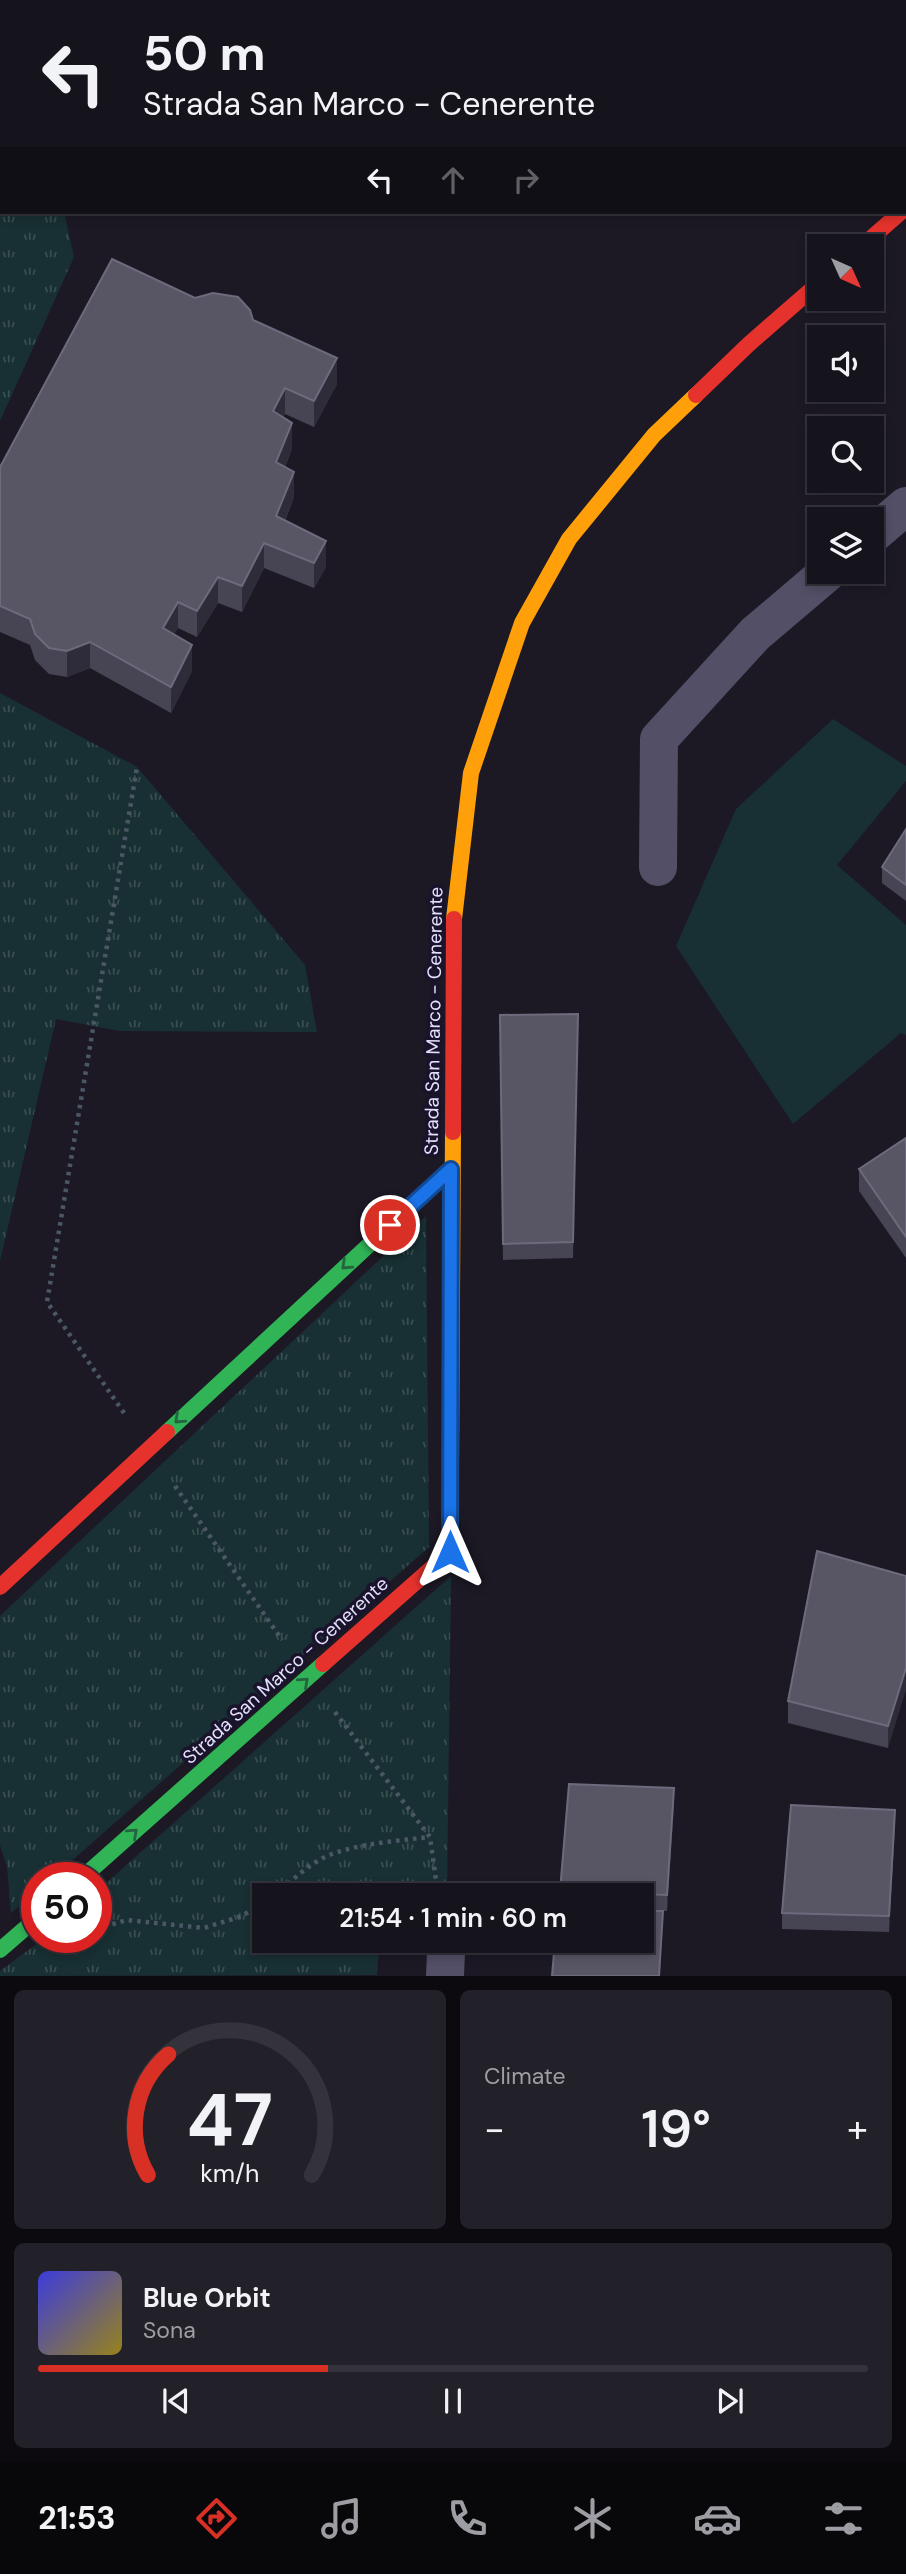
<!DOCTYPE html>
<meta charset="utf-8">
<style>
:root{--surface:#15131c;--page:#222029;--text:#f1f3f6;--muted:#9d9ea3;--line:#34323b;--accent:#d93025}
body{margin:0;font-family:"DM Sans",sans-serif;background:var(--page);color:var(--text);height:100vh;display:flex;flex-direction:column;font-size:26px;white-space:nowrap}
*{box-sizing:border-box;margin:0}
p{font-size:23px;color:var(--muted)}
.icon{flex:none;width:38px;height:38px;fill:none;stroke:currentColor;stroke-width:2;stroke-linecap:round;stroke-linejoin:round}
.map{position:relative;height:1976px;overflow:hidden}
.details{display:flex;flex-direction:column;gap:14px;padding:14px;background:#0c0a0f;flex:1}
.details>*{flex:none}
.guide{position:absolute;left:0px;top:0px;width:906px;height:214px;box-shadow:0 4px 10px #0003,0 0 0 2px var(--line);background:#15131c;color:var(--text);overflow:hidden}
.needle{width:46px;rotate:135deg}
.controls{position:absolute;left:807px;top:234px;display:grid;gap:14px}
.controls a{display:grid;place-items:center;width:77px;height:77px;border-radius:0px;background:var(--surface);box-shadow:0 4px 10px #0003,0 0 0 2px var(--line);font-size:35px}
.speed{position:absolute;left:21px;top:1862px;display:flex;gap:14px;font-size:35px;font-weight:700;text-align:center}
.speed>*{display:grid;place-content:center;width:91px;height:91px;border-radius:50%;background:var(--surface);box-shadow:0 4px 10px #0003,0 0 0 2px var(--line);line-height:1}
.speed .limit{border:10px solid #d22;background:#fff;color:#111}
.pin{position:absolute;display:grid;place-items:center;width:60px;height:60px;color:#fff;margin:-30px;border:4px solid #fff;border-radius:50%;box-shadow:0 2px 7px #0007}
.me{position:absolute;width:77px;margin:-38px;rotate:0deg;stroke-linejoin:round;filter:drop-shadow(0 0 5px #0008)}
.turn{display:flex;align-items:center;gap:24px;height:147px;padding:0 28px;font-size:32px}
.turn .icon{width:91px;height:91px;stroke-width:2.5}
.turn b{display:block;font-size:49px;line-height:60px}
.lanes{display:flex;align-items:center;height:66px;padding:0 28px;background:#0003;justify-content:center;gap:35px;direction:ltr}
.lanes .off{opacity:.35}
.big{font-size:52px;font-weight:600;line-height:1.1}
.details .widget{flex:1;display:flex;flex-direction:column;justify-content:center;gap:10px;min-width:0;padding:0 24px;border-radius:10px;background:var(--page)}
.details .dial{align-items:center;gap:0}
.dial svg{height:182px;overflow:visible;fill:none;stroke:var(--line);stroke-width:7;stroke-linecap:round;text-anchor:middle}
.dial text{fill:var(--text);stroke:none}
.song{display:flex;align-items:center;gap:21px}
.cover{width:84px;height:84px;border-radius:10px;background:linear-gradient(135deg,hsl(240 70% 55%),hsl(50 70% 35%))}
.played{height:7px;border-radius:4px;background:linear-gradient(90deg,var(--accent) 35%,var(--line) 35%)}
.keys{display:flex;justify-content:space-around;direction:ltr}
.heat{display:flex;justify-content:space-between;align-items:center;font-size:38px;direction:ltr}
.details .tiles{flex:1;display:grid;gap:14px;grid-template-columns:1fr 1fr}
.widget:last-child{grid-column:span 2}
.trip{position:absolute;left:252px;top:1883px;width:402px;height:70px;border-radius:0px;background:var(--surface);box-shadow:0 4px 10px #0003,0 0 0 2px var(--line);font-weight:600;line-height:70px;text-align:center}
.menu{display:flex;height:112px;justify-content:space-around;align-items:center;background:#08080b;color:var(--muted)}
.menu .icon{width:49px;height:49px}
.menu .on{color:var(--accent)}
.menu b{font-size:32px;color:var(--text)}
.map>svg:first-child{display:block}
.grass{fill:url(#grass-tufts)}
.garden{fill:#183033}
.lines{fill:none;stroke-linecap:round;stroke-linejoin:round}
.path{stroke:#4c5766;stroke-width:4.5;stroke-dasharray:3.5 5;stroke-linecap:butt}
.street{stroke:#524f66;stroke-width:38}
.fast{stroke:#30b455;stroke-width:16}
.slow{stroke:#ff9f0a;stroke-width:16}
.jam{stroke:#e5322d;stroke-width:16}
.wall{fill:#474453}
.shaded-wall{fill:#2f2c39}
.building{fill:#585565;stroke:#6e6a7d;stroke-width:2}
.oneway{stroke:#246440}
.route-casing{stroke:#114b97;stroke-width:18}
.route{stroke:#1a73e8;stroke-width:12}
.labels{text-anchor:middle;stroke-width:7;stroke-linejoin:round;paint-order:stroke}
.street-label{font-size:19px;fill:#e5e0fd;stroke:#19132b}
</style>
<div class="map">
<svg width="906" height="1976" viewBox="0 0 906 1976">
<defs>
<pattern id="grass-tufts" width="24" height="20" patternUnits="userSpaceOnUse" patternTransform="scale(1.75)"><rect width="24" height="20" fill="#183033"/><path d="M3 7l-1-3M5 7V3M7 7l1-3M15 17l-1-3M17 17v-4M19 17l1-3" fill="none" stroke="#394e51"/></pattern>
</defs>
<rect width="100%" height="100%" fill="#1c1925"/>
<!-- grass -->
<g class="grass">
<polygon points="0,178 2,212 64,212 74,257 0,421"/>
<polygon points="0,693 137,767 305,965 317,1032 120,1031 56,1019 0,1261"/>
<polygon points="426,1216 429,1547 52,1878 37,1878 37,1891 11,1913 7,1866 0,1845 0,1616"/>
<polygon points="451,1576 447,1895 264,1895 264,1941 446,1941 446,1952 379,1949 377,1975 0,1976 0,1971 46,1937 96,1937 96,1892"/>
</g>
<!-- garden -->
<polygon class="garden" points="833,719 906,766 906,781 837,865 906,925 906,1035 901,1033 793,1124 676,946 736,809"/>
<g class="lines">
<!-- path -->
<g class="path">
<polyline points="124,1413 47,1302 137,767"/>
<polyline points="175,1486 282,1640"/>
<polyline points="335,1712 430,1837 438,1895"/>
<path d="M 275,1895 C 292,1881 310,1862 332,1854 C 363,1843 397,1841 429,1837"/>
<polyline points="96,1929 127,1920 204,1928 242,1916 264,1902"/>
</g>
<!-- street -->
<g class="street">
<polyline points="872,535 906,506"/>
<polyline points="658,867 659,739 755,634 828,572"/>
<polyline points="445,1976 446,1952"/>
</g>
<!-- fast -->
<g class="fast">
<polyline points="167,1432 451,1169"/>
<polyline points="82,1878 323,1664"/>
<polyline points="0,1950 37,1918"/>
</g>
<!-- slow -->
<g class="slow">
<polyline points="454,919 471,773 522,623 569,539 654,435 696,395"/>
<polyline points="451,1465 453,1132"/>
</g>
<!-- jam -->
<g class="jam">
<polyline points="861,247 901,212"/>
<polyline points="696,395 749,344 819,283"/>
<polyline points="453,1132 454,919"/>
<polyline points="0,1587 167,1432"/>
<polyline points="323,1664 450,1552 451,1465"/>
</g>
</g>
<!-- wall -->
<g class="wall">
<polygon points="195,298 253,320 337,384 314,427 285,414 283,418 292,449 285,467 294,497 285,521 326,567 314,588 264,568 242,612 218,603 197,637 178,628 174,634 192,671 171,713 90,668 67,677 49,674 35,660 30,645 0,632 0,467"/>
<polygon points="906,829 906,901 882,883 882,867"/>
<polygon points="578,1014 573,1258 503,1260 500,1015"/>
<polygon points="906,1138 906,1258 859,1191 859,1169"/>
<polygon points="906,1576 888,1748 788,1723 788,1701"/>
<polygon points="674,1804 667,1911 642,1910 642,1895 560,1895 560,1891"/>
<polygon points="895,1826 889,1932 782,1929 782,1913"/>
</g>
<!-- shaded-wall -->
<g class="shaded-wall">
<polygon points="777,0 791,0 790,2 776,2"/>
<polygon points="337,358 337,384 314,427 314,401"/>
<polygon points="285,388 285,414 273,437 273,411"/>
<polygon points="292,423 292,449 276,488 276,462"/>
<polygon points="294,472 294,497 276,542 276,516"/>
<polygon points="326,541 326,567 314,588 314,563"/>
<polygon points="264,543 264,568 242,612 242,586"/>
<polygon points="218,577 218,603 197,637 197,611"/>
<polygon points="178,602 178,628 163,653 163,628"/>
<polygon points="90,642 90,668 67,677 67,651"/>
<polygon points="192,645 192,671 171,713 171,687"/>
<polygon points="906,1668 906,1690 888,1748 888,1726"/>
<polygon points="674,1788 674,1804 667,1911 667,1895"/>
<polygon points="895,1810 895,1826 889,1932 889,1916"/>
<polygon points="663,1911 660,1976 659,1976"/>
</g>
<!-- building -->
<g class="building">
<polygon points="672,0 777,0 776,2 671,2"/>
<polygon points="112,259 195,298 213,293 238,297 250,310 253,320 337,358 314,401 285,388 273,411 292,423 276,462 294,472 276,516 326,541 314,563 264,543 242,586 218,577 197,611 178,602 163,628 192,645 171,687 90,642 67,651 49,648 35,634 30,619 0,606 0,467"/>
<polygon points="906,829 906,885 882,867"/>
<polygon points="578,1014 573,1242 503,1244 500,1015"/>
<polygon points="906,1138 906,1237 859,1169"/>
<polygon points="817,1551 906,1576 906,1668 888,1726 788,1701"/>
<polygon points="569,1784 674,1788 667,1895 560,1891"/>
<polygon points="791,1805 895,1810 889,1916 782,1913"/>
<polygon points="642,1911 663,1911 659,1976 552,1976 555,1941 642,1941"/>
</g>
<!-- one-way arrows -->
<defs><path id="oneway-chevron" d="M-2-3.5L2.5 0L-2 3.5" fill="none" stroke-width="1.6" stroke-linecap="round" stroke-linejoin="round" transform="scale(1.75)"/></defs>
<g class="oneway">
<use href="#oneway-chevron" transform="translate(346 1265) rotate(137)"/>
<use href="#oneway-chevron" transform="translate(179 1419) rotate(137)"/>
<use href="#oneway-chevron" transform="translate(304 1682) rotate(-42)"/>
<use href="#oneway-chevron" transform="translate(133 1833) rotate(-42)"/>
</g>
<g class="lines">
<defs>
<polyline id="route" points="390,1225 451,1169 450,1552"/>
</defs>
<!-- route casing -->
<use href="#route" class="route-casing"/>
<!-- route -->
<use href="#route" class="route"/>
</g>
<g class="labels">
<!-- street labels -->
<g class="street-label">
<text transform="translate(433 1021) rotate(-89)" y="7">Strada San Marco - Cenerente</text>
<text transform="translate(285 1670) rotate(-42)" y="7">Strada San Marco - Cenerente</text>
</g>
</g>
</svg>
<div class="controls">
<a><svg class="needle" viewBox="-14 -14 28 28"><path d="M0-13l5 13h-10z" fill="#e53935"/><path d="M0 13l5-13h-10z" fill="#9d9ea3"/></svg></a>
<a><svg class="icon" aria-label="sound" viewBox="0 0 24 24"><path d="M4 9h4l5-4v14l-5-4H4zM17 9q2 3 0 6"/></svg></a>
<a><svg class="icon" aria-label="search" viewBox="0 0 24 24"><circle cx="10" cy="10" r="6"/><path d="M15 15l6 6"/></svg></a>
<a><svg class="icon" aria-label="layers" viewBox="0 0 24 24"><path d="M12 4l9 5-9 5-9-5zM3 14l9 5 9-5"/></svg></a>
</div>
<div class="speed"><div class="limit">50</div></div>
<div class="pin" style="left:390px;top:1225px;background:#d93025"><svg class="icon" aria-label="arrive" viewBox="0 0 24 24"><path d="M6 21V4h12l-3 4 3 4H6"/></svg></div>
<svg class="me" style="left:450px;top:1552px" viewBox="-20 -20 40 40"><path d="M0-17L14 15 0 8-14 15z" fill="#1a73e8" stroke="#fff" stroke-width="4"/></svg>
<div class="trip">21:54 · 1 min · 60 m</div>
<div class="guide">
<div class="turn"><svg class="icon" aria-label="left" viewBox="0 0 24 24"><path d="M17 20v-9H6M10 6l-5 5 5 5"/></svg><div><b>50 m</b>Strada San Marco - Cenerente</div></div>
<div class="lanes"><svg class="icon" aria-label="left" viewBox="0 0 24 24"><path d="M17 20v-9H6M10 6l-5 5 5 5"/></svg><svg class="icon off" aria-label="ahead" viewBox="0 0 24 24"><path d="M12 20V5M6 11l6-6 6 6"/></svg><svg class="icon off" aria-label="right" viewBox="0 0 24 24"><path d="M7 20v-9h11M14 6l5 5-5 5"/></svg></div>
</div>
</div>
<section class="details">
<div class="tiles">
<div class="widget dial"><svg viewBox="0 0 100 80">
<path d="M14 69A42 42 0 1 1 86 69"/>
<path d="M14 69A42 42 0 0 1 23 16" stroke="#d93025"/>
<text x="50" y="56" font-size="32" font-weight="700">47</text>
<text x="50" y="72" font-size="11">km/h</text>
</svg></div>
<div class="widget"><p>Climate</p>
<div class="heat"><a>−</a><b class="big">19°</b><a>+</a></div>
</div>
<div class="widget">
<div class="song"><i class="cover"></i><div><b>Blue Orbit</b><p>Sona</p></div></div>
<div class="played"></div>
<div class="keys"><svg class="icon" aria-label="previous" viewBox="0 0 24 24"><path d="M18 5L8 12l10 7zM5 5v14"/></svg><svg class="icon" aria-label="pause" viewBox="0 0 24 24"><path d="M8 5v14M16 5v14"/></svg><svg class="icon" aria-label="next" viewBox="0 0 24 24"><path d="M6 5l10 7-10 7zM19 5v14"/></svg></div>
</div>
</div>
</section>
<nav class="menu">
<b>21:53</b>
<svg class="icon on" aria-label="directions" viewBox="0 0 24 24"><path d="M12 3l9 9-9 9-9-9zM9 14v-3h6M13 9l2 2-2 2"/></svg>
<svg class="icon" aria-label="music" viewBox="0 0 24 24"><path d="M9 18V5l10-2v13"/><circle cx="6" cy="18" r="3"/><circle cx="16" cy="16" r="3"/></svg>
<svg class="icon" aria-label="phone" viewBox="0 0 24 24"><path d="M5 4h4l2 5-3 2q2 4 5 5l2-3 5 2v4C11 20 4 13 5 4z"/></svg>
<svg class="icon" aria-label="climate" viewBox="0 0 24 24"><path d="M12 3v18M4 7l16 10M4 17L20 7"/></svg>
<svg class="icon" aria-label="car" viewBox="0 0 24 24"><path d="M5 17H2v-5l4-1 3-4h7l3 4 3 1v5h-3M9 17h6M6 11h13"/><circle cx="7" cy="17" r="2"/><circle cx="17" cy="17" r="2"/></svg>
<svg class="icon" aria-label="filters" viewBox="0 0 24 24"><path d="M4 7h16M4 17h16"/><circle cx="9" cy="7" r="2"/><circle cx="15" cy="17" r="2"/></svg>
</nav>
